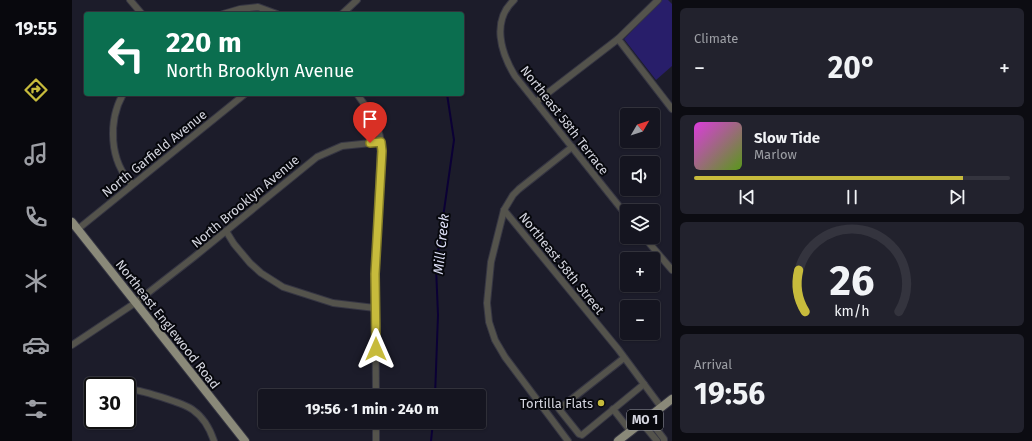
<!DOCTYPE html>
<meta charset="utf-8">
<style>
:root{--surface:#151520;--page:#22222d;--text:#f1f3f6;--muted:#9d9fa5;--line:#34343e;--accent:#c7bb3c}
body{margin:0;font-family:"Fira Sans",sans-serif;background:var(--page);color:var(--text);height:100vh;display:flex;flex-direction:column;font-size:15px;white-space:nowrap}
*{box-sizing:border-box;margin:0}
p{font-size:13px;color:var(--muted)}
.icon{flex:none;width:22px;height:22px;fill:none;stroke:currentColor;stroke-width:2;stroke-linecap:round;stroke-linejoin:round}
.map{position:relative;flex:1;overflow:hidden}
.drawer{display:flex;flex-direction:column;gap:8px;padding:8px;background:#0c0c12;width:360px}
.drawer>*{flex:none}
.top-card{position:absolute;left:12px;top:12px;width:380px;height:84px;border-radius:4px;box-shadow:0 1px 3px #0004,0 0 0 1px var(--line);background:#0b6e4f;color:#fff;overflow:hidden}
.needle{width:26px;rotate:51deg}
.buttons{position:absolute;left:548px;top:108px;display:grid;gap:8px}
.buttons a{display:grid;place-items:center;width:40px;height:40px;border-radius:4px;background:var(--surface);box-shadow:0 1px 3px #0004,0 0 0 1px var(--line);font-size:20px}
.speed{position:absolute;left:12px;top:377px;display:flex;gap:8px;font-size:20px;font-weight:700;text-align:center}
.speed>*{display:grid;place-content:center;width:52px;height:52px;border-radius:50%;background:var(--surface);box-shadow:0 1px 3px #0004,0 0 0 1px var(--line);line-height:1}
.speed .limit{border:2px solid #111;border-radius:6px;background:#fff;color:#111}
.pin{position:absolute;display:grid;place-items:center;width:34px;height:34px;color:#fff;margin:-41px -17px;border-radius:50% 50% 50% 0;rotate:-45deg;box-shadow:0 0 4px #0007}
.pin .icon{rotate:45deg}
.me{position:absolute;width:44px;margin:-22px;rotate:0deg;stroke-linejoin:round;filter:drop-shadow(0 0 3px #0008)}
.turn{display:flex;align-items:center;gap:14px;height:84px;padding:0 16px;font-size:18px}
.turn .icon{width:52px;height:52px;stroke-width:2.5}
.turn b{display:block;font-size:28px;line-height:34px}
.big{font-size:30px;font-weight:700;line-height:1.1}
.drawer .card{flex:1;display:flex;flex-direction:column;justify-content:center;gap:6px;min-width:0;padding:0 14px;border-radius:6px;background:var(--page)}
.drawer .dial{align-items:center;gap:0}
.dial svg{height:104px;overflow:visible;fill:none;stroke:var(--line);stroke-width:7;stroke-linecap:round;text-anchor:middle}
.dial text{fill:var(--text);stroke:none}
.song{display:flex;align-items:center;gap:12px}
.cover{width:48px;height:48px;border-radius:6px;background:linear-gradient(135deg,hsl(300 70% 55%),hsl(90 70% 35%))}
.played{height:4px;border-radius:2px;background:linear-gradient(90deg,var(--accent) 85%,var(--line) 85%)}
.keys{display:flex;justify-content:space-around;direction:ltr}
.heat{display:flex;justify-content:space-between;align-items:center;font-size:22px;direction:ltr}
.trip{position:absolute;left:186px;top:389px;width:228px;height:40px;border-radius:4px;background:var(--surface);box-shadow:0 1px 3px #0004,0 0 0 1px var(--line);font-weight:700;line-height:40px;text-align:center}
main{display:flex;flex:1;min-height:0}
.dock{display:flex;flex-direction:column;width:72px;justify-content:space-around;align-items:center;background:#08080d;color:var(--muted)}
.dock .icon{width:28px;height:28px}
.dock .selected{color:var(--accent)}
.dock b{font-size:18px;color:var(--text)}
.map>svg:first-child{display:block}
.green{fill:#281e6a}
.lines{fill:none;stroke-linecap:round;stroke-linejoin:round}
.stream{stroke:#0b0035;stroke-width:2}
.minor-casing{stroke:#363643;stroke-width:8}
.major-casing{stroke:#363643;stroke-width:10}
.minor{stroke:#54534c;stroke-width:6}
.major{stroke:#8a8979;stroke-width:8}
.route-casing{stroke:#817a27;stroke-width:10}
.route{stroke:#c7bb3c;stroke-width:7}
.poi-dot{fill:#c7bb3c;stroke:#07080d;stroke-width:1.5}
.labels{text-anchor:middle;stroke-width:4;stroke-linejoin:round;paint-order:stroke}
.shield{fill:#07080d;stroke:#9698a0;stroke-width:1}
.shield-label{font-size:12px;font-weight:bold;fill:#d4d5df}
.street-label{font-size:13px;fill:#d4d5df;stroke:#07080d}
.poi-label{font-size:13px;fill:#d4d5df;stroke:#07080d;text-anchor:end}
.water-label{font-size:14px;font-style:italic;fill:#dbddf4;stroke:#07080d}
</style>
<main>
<nav class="dock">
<b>19:55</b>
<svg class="icon selected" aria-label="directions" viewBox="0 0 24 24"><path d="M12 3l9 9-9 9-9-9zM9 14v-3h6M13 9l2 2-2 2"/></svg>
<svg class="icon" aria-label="music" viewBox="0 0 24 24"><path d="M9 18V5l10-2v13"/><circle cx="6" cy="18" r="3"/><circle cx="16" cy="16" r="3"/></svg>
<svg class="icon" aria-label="phone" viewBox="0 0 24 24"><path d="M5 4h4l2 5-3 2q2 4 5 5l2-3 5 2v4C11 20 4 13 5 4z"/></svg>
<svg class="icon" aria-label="climate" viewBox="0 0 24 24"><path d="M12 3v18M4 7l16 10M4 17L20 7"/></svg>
<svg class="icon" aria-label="car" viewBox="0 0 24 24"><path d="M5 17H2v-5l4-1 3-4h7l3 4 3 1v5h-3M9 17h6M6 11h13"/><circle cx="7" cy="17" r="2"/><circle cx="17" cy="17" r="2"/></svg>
<svg class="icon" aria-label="filters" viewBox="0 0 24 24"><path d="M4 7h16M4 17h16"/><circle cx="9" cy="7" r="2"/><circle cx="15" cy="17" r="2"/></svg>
</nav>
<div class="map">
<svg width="600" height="441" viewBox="0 0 600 441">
<rect width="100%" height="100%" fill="#1c1c2a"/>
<!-- green -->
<polygon class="green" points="590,0 596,0 600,4 600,66 584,80 552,39"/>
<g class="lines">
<!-- stream -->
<g class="stream">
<polyline points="363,396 366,315 364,267 382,140 375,94"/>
<polyline points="359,441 361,422"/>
</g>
<defs>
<g id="minor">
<polyline points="58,0 70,14"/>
<path d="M 442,0 C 419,21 429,53 443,76 L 555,216"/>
<polyline points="151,14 168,9 186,7 205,14"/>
<polyline points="270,14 285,0"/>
<polyline points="546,39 600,109"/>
<path d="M 51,94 C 36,121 37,161 60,184"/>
<path d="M 285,94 C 296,109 306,123 309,142 L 303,274 L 304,396"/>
<polyline points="464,102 546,39 586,0"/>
<polyline points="432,210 546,349 589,407"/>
<polyline points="6,229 173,94"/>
<polyline points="154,231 162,244 178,263 189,273 211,287 261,303 303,308"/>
<polyline points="572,237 600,270"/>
<polyline points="0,345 63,303 122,257 245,157 270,146 309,142"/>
<polyline points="552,358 487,409 507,434 510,435 572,384"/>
<path d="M 55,389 C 66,389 112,403 121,410 C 131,417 138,429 142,441"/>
<polyline points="541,409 559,432"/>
<polyline points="576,418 592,439 592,441"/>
<polyline points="304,422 304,441"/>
<polyline points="570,423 585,441"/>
<polyline points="496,441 433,357 423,340 417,322 415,303 419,262 432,210 441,195 447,189 500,147"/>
</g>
<g id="major">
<polyline points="0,222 173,441"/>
<polyline points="546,441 600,399"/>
</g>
</defs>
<!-- minor casing -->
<use href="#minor" class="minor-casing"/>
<!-- major casing -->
<use href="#major" class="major-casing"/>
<!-- minor -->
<use href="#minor" class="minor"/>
<!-- major -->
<use href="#major" class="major"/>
</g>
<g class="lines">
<defs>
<polyline id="route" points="298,143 309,142 310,151 303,274 304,349"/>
</defs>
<!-- route casing -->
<use href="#route" class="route-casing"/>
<!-- route -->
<use href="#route" class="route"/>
</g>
<!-- markers -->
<circle class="poi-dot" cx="529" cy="403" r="4"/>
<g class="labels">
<!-- shield labels -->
<rect class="shield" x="555" y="410" width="36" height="20" rx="3"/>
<g class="shield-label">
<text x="573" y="424">MO 1</text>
</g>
<!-- street labels -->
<g class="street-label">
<text transform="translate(493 120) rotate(52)" y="5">Northeast 58th Terrace</text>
<text transform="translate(82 153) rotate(-39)" y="5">North Garfield Avenue</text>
<text transform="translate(173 201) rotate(-40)" y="5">North Brooklyn Avenue</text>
<text transform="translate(490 263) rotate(51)" y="5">Northeast 58th Street</text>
<text transform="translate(96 324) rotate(52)" y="5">Northeast Englewood Road</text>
</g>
<!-- poi labels -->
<g class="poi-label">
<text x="521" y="408">Tortilla Flats</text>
</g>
<!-- water labels -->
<g class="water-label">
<text transform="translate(369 244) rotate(-84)" y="5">Mill Creek</text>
</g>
</g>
</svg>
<div class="buttons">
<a><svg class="needle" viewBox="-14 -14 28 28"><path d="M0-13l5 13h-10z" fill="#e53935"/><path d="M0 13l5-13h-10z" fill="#9d9fa5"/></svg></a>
<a><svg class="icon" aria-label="sound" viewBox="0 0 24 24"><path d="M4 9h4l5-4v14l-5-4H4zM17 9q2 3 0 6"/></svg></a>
<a><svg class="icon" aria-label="layers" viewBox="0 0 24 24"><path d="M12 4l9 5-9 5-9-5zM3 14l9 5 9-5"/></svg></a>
<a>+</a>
<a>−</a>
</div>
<div class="speed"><div class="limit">30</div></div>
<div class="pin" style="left:298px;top:143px;background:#d93025"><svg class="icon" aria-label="arrive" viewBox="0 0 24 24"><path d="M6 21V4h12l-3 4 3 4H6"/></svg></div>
<svg class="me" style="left:304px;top:349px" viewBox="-20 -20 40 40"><path d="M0-17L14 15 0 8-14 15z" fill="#c7bb3c" stroke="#fff" stroke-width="4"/></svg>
<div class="trip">19:56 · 1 min · 240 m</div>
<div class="top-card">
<div class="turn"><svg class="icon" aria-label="left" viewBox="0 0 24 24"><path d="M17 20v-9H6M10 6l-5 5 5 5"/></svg><div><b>220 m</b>North Brooklyn Avenue</div></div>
</div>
</div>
<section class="drawer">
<div class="card"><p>Climate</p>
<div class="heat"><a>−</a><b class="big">20°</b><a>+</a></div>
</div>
<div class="card">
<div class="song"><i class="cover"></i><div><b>Slow Tide</b><p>Marlow</p></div></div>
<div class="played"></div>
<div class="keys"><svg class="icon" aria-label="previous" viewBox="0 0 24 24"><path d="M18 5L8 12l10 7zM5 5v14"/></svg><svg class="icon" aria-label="pause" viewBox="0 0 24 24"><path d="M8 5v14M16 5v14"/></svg><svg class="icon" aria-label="next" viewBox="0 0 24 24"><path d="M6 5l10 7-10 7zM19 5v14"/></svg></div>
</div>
<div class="card dial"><svg viewBox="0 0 100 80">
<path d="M14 69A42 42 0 1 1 86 69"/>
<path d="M14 69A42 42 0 0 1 9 37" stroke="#c7bb3c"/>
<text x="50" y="56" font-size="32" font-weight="700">26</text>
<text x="50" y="72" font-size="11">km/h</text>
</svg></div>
<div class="card"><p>Arrival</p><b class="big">19:56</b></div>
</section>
</main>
